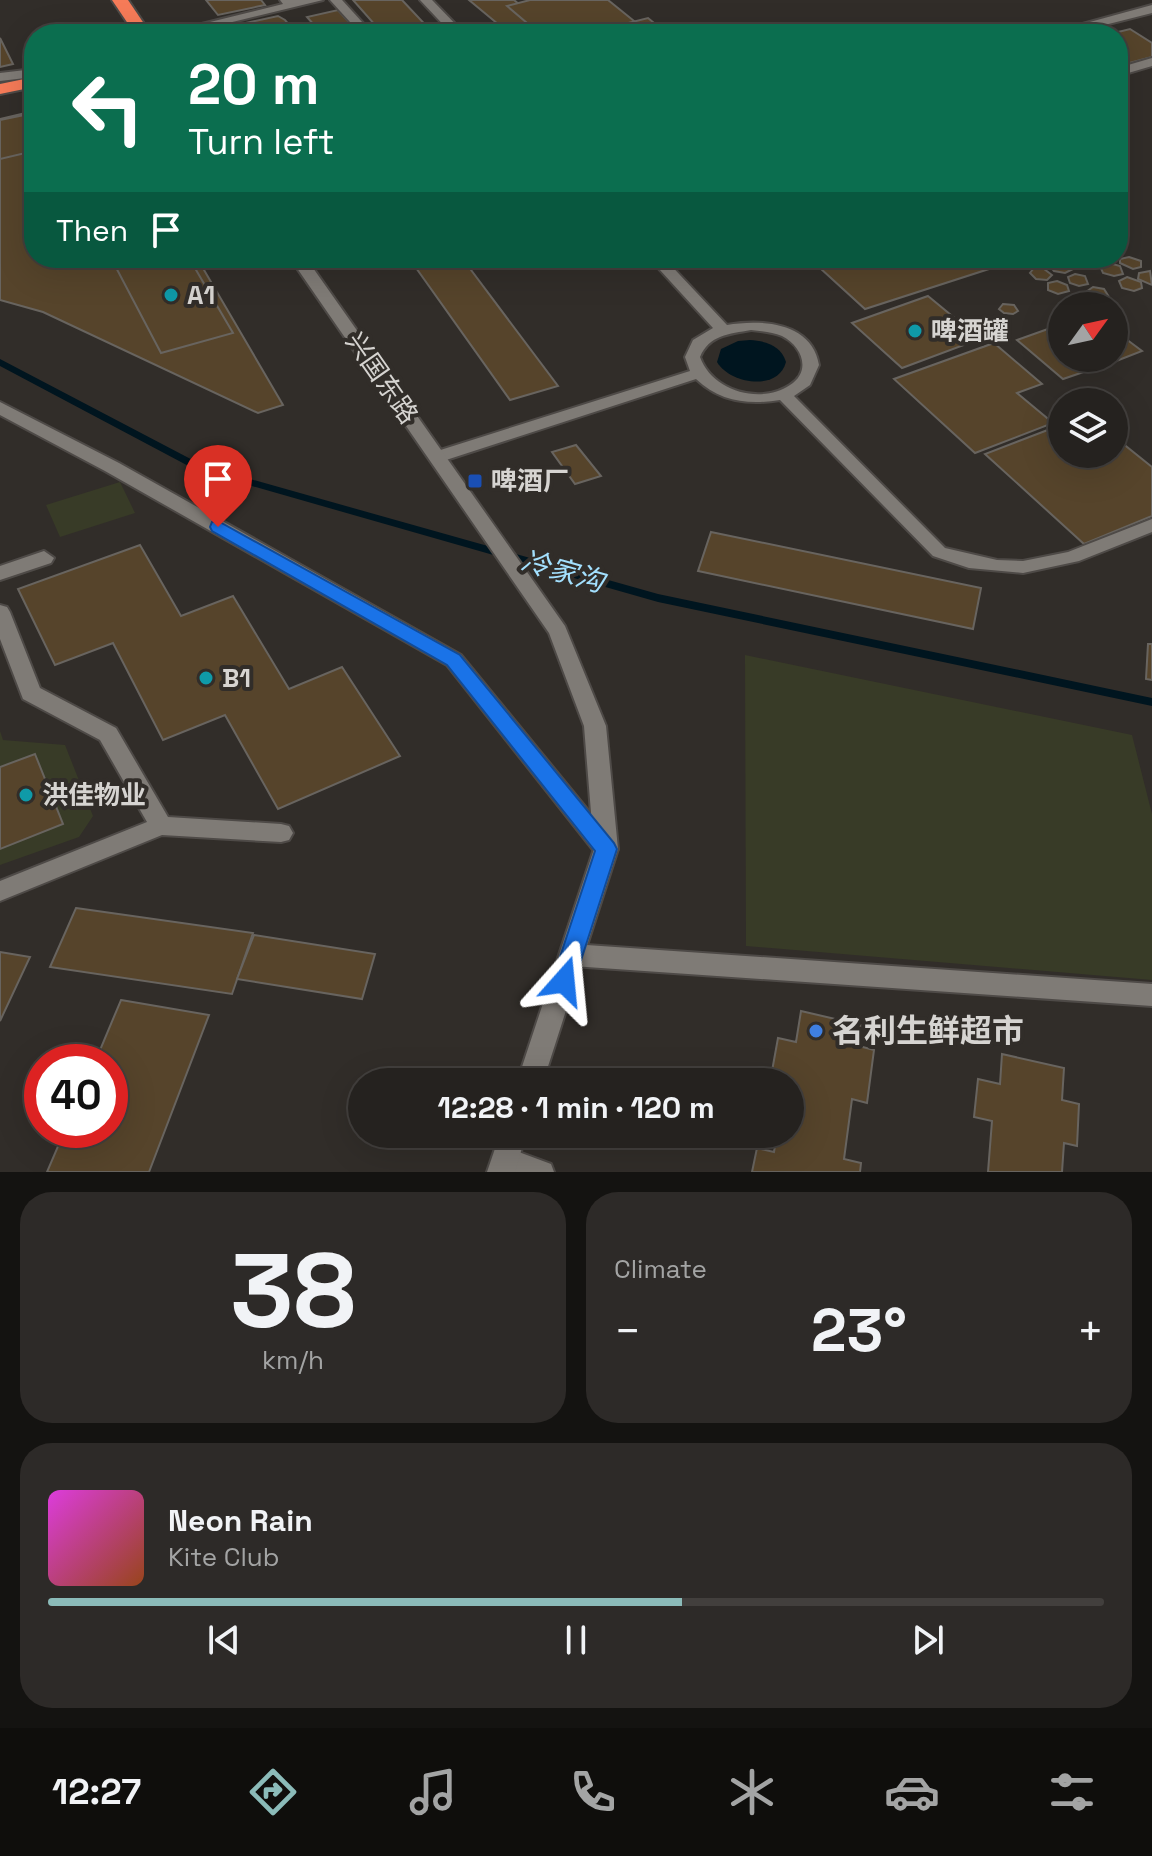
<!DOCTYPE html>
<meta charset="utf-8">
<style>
:root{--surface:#25221f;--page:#2d2a28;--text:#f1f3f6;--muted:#a3a4a4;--line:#423f3d;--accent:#8bbbb9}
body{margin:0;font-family:"Space Grotesk","Noto Sans SC",sans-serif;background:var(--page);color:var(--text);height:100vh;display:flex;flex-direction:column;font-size:30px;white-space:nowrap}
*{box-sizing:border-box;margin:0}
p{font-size:26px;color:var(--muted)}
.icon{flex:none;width:44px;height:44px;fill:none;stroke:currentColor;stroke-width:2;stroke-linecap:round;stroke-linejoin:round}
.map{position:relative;height:1172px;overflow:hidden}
.details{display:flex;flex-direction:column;gap:20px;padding:20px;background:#141311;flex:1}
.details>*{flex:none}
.hud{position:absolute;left:24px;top:24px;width:1104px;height:244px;border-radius:32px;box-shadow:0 8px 32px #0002,0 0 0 2px var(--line);background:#0b6e4f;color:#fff;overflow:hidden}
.needle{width:52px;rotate:57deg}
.tools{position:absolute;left:1048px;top:292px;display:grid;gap:16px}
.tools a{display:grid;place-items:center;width:80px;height:80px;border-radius:50%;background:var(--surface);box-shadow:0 8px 32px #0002,0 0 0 2px var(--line);font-size:40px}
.speed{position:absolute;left:24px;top:1044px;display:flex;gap:16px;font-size:40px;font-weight:700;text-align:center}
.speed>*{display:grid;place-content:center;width:104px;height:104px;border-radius:50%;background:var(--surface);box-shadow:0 8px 32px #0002,0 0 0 2px var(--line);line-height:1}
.speed .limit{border:12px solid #d22;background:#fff;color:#111}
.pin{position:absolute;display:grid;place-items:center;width:68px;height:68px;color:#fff;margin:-82px -34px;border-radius:50% 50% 50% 0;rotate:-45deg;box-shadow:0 0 8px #0007}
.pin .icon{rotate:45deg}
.me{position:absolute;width:88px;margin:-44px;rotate:18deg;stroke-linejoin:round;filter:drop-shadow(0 0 6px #0008)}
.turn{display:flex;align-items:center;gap:28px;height:168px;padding:0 32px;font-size:36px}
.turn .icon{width:104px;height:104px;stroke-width:2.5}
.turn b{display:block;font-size:56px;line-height:68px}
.then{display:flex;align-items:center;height:76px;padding:0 32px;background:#0003;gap:16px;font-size:30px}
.big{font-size:60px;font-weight:600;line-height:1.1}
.details .tile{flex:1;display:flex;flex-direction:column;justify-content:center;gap:12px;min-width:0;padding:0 28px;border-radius:32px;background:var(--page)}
.details .dial{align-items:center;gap:0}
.dial b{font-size:104px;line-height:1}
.song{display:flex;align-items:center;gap:24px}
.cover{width:96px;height:96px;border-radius:12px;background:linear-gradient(135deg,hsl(300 70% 55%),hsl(20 70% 35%))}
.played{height:8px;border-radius:4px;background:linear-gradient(90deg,var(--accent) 60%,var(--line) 60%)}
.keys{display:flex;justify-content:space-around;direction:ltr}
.heat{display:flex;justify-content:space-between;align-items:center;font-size:44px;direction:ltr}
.details .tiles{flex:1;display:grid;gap:20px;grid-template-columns:1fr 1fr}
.tile:last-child{grid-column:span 2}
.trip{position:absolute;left:348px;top:1068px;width:456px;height:80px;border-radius:40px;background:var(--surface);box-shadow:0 8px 32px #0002,0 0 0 2px var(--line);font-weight:600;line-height:80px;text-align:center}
.dock{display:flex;height:128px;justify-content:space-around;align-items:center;background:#0f0e0c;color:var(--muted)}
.dock .icon{width:56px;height:56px}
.dock .active{color:var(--accent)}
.dock b{font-size:36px;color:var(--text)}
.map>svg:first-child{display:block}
.green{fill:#383b27}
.water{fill:#00151f}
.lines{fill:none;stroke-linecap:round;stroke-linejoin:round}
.stream{fill:#00151f;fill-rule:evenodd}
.building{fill:#56442b;stroke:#68645f;stroke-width:2}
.lane-casing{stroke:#4e4a47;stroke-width:4}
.street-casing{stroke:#4e4a47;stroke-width:4}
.secondary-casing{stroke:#4e4a47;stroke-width:4}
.highway-casing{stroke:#4e4a47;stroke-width:4}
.lane{fill:#7f7b76;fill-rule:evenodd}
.street{fill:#7f7b76;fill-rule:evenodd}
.secondary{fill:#7f7b76;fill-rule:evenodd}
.highway{fill:#f67b58;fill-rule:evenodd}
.route{fill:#1a73e8;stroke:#114b97;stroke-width:2}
.culture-dot{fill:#0f9aa8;stroke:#312d29;stroke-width:3}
.transit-dot{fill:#1a4fb4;stroke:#312d29;stroke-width:3}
.shop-dot{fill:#3f7fe0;stroke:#312d29;stroke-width:3}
.labels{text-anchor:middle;stroke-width:8;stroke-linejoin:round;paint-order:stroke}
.poi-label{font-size:26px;font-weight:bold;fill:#d6d4d1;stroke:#312d29;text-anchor:start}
.street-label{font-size:26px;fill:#d6d4d1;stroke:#312d29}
.water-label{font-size:28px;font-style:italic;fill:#a3e0fe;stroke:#312d29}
.near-poi-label{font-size:32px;font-weight:bold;fill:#d6d4d1;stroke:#312d29;text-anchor:start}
</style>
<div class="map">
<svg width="1152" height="1172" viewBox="0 0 1152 1172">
<rect width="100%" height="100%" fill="#312d29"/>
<!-- green -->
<g class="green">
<polygon points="120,482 135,513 60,537 46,505"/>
<polygon points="745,655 1132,735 1152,814 1152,980 746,946"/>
<polygon points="0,731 3,740 65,745 93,816 79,837 0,865"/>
</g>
<!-- water -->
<path class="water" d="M 750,340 C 765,341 781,345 786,362 C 778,392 730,384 717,362 L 721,349 L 738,341 Z"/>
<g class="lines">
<!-- stream -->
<polygon class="stream" points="0,359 204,466 658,594 1152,698 1152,706 658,602 196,470 0,366"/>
</g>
<!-- building -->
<g class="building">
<polygon points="206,0 261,0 265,5 218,15"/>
<polygon points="353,0 402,0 434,34 383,34"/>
<polygon points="469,0 514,0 555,34 510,34"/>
<polygon points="530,0 608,0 639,25 603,34 540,34 507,6"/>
<polygon points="338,10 360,34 322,34 307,17"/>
<polygon points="278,16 285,20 297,34 244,34 237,25"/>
<polygon points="648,18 665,32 584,34"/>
<polygon points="1130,29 1152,43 1152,57 1118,66 1118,34 1110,34"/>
<polygon points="0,38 13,64 0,67"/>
<polygon points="34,111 34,258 197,258 283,405 258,413 43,312 0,300 0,119"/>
<polygon points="34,113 34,151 0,159 0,120"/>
<polygon points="1129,257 1141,261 1141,267 1133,269 1120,263 1120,259"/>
<polygon points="111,258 189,258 233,333 161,353"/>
<polygon points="409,258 462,258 558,386 510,400"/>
<polygon points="809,258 1023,258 865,309"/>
<polygon points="1054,260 1069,263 1073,269 1065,273 1054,271 1049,265"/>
<polygon points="1109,263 1120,266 1123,274 1114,276 1103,273 1100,266"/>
<polygon points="1034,268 1044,269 1052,275 1047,280 1036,279 1030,273"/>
<polygon points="1150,271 1152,285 1138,279 1139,273"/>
<polygon points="1075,274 1085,276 1088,284 1079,286 1070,283 1068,277"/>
<polygon points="1127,277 1141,282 1142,288 1134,291 1122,288 1119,281"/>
<polygon points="1057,281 1067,285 1069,291 1058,294 1048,290 1048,283"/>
<polygon points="1093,287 1104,289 1109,297 1103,301 1091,298 1086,292"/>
<polygon points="928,296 980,339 902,368 852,323"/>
<polygon points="1070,296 1081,297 1088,304 1070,306 1066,301"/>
<polygon points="1003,304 1014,305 1018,311 1013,314 1004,313 999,309"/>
<polygon points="1062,324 1062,358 1103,358 1110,363 1063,379 1017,340"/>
<polygon points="1114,330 1142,351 1111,363 1105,358 1114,358"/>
<polygon points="994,343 1042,384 1017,393 1053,423 975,453 894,379"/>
<polygon points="1053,428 1062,435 1062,454 1088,456 1114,454 1114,446 1122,443 1152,467 1152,516 1084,544 985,454"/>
<polygon points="576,445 601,476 575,484 552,452"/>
<polygon points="711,532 981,588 973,629 698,571"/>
<polygon points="140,545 181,616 233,596 289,689 342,667 400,756 278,809 225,715 163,740 113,643 55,665 18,589"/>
<polygon points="1148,644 1152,644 1152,680 1146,679"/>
<polygon points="35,754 63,824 0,849 0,767"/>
<polygon points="76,908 253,933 232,994 50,967"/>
<polygon points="254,935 375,954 362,999 237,979"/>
<polygon points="0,952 30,957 0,1021"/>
<polygon points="121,1000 209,1015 149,1172 47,1172 65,1130 110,1130 110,1062 95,1062"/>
<polygon points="801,1011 861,1025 859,1046 874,1050 867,1103 852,1099 844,1159 861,1163 860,1172 752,1172 757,1148 774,1152 777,1134 790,1134 790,1082 770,1082 778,1038 796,1042"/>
<polygon points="1002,1054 1064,1068 1062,1100 1079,1104 1077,1146 1064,1143 1062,1172 988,1172 992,1121 974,1117 978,1079 1000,1084"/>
</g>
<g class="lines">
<defs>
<g id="lane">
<polygon points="280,0 323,0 183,34 161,34 283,4"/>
<polygon points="330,0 342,0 373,34 361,34"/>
<polygon points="420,0 432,0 465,34 452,34"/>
<polygon points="1152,58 1152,66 1118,76 1118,68"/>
<path d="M 649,258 L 664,258 L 727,325 C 761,319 812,322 819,365 L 810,385 L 794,396 L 945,548 L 997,560 L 1023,561 L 1068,552 L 1152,519 L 1152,532 L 1079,561 L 1023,573 L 969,568 L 933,556 L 780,400 C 749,405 720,402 696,379 L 443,461 L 431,461 L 429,457 L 431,453 L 690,371 L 685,357 L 693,340 L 713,328 ZM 751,330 C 761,331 772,332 782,336 C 802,346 812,371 790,385 C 760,405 712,391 700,357 C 709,335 729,334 751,330 Z"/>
<polygon points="505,1147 551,1164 554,1172 509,1172 496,1167 493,1159 496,1151"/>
</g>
<g id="street">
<polygon points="1152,5 1152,13 1069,34 1046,34"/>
<polygon points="34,69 34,77 0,81 0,73"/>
<polygon points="0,402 119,463 461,655 614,842 618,849 614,856 606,859 598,856 447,665 105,471 0,415"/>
<polygon points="44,551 54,558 51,563 0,580 0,566"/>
<polygon points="0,605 7,607 10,612 40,688 116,728 168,817 281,824 289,826 293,833 289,840 281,842 162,835 0,901 0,881 147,822 100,740 23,699 0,639"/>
<polygon points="572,944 1152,984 1152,1006 572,966 563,963 560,955 563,947"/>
</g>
<g id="secondary">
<polygon points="290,258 306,258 565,626 606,726 618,849 543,1082 517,1082 594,849 584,726 549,633"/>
<polygon points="500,1134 526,1134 515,1172 487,1172"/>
</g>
<g id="highway">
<polygon points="112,0 128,0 151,34 135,34"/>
<polygon points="34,77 34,87 0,94 0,84"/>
</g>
</defs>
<!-- lane casing -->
<use href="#lane" class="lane-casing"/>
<!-- street casing -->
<use href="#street" class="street-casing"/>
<!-- secondary casing -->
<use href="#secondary" class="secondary-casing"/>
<!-- highway casing -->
<use href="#highway" class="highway-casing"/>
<!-- lane -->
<use href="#lane" class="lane"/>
<!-- street -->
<use href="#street" class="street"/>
<!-- secondary -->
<use href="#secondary" class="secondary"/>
<!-- highway -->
<use href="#highway" class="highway"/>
</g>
<!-- route -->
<polygon class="route" points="218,521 460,655 614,843 617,849 572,988 564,991 556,988 552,981 595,851 447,665 212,531 210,527 212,522"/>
<!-- markers -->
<g class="culture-dot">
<circle cx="171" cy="295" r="8"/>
<circle cx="915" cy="331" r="8"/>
<circle cx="206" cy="678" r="8"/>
<circle cx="26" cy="795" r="8"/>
</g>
<rect class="transit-dot" x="467" y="473" width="16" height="16" rx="4"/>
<circle class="shop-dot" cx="816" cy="1031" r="8"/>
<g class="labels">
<!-- poi labels -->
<g class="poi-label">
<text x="187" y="304">A1</text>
<text x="931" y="340">啤酒罐</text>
<text x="491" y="490">啤酒厂</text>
<text x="222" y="687">B1</text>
<text x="42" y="804">洪佳物业</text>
</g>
<!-- street labels -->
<g class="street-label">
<text transform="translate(382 378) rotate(55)" y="9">兴国东路</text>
</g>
<!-- water labels -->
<g class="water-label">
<text transform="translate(563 571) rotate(16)" y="10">冷家沟</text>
</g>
<!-- near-poi labels -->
<g class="near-poi-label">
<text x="832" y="1042">名利生鲜超市</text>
</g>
</g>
</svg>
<div class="tools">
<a><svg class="needle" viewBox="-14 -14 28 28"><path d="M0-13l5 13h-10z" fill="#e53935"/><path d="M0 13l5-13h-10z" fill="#a3a4a4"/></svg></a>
<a><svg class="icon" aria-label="layers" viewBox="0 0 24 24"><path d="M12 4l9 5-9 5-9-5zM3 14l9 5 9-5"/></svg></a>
</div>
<div class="speed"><div class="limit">40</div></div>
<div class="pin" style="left:218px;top:527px;background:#d93025"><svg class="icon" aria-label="arrive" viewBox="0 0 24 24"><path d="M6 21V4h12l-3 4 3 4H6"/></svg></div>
<svg class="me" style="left:564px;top:981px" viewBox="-20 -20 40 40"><path d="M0-17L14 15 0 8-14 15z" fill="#1a73e8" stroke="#fff" stroke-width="4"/></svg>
<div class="trip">12:28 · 1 min · 120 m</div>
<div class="hud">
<div class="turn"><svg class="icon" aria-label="left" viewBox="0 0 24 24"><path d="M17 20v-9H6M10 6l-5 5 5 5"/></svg><div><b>20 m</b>Turn left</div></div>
<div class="then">Then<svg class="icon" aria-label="arrive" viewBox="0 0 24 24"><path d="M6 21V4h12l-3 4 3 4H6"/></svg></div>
</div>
</div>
<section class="details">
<div class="tiles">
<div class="tile dial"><b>38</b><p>km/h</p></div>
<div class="tile"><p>Climate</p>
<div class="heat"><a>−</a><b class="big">23°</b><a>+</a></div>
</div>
<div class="tile">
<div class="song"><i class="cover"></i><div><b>Neon Rain</b><p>Kite Club</p></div></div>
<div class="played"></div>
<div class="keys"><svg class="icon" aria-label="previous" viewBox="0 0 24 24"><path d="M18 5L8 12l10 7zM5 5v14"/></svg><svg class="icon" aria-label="pause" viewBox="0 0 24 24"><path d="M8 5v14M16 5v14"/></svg><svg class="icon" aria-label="next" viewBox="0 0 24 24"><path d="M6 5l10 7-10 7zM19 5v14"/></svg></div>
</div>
</div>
</section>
<nav class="dock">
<b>12:27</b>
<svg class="icon active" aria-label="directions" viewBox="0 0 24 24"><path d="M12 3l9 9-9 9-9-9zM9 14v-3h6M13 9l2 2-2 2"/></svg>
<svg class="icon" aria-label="music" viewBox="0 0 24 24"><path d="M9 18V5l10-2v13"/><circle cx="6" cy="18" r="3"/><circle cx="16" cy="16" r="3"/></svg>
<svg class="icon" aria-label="phone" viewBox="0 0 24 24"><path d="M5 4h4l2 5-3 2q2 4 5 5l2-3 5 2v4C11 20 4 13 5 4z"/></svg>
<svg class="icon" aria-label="climate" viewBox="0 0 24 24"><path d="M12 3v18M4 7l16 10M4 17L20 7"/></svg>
<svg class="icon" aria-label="car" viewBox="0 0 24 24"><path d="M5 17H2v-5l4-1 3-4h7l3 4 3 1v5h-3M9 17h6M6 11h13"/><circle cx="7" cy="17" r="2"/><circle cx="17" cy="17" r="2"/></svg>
<svg class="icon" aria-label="filters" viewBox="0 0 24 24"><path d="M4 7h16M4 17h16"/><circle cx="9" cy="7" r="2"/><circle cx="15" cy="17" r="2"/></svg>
</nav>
